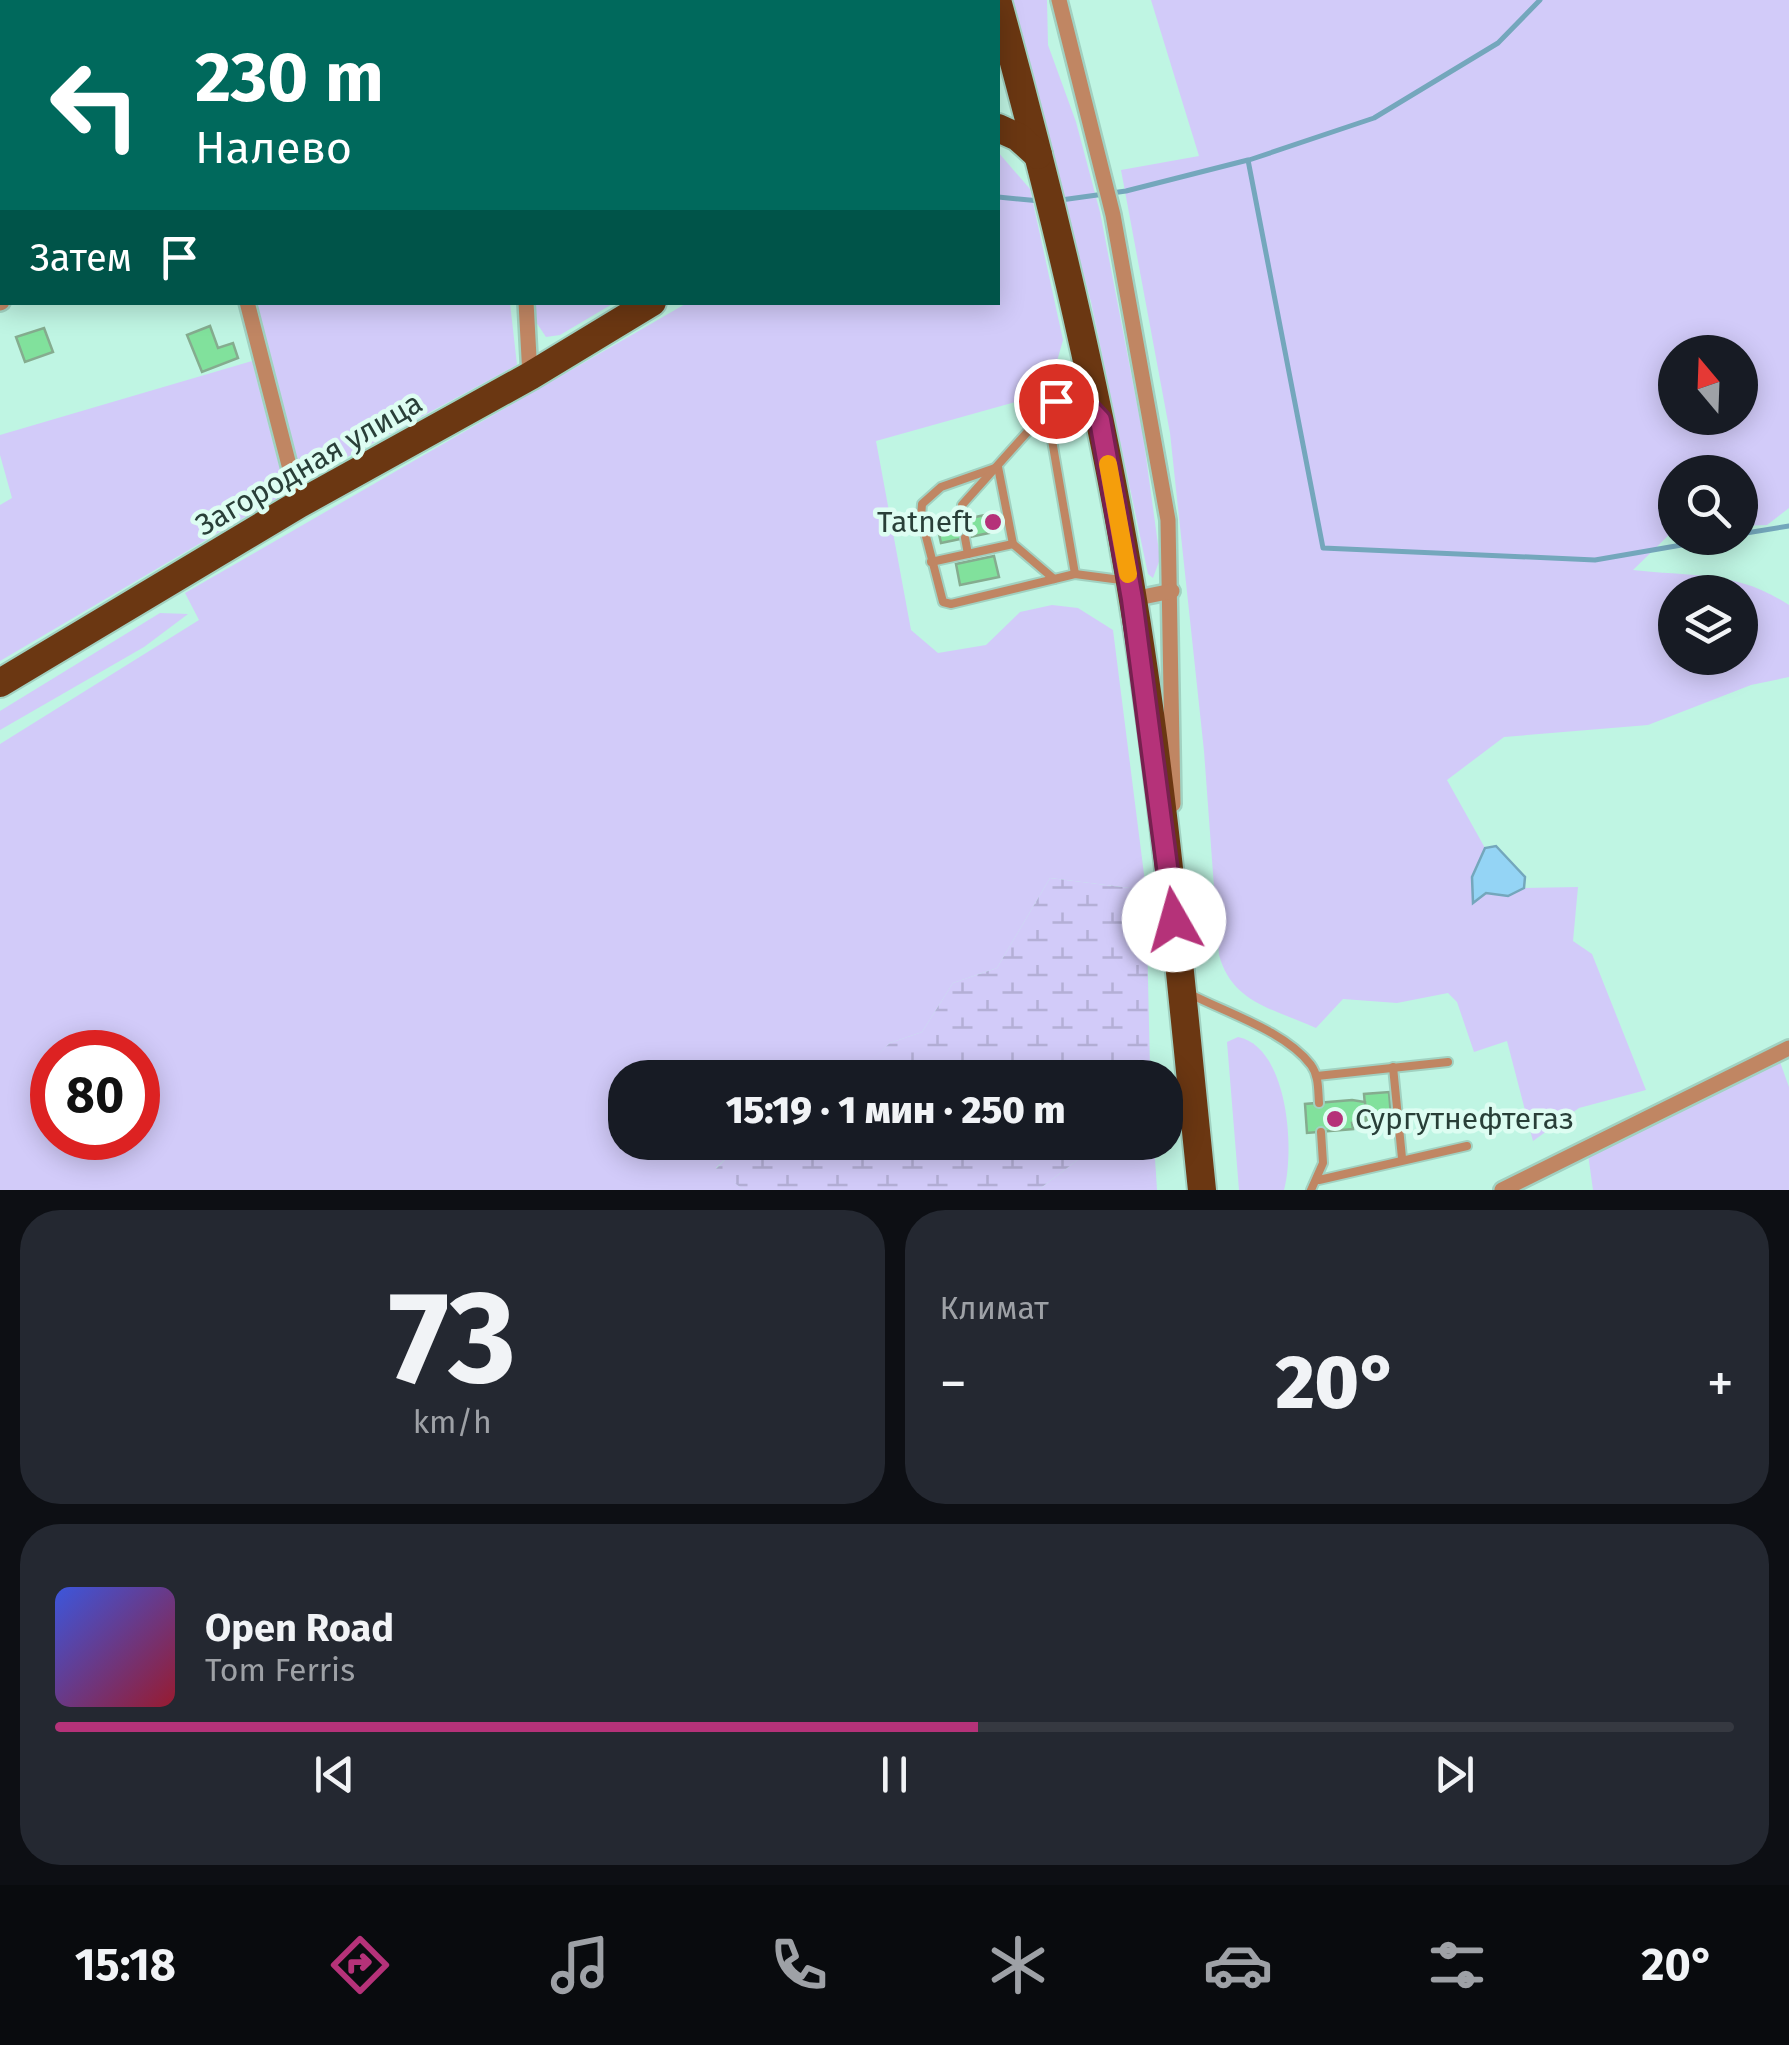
<!DOCTYPE html>
<html lang="ru">
<meta charset="utf-8">
<style>
:root{--surface:#171b24;--page:#242831;--text:#f1f3f6;--muted:#9ea1a6;--line:#363941;--accent:#b53279}
body{margin:0;font-family:"Fira Sans",sans-serif;background:var(--page);color:var(--text);height:100vh;display:flex;flex-direction:column;font-size:38px;white-space:nowrap}
*{box-sizing:border-box;margin:0}
p{font-size:32px;color:var(--muted)}
.icon{flex:none;width:55px;height:55px;fill:none;stroke:currentColor;stroke-width:2;stroke-linecap:round;stroke-linejoin:round}
.map{position:relative;height:1190px;overflow:hidden}
.sheet{display:flex;flex-direction:column;gap:20px;padding:20px;background:#0d0f14;flex:1}
.sheet>*{flex:none}
.banner{position:absolute;left:0px;top:0px;width:1000px;height:305px;box-shadow:0 5px 25px #0003;background:#00695c;color:#fff;overflow:hidden}
.needle{width:65px;rotate:341deg}
.tools{position:absolute;left:1658px;top:335px;display:grid;gap:20px}
.tools a{display:grid;place-items:center;width:100px;height:100px;border-radius:50%;background:var(--surface);box-shadow:0 5px 25px #0003;font-size:50px}
.speed{position:absolute;left:30px;top:1030px;display:flex;gap:20px;font-size:50px;font-weight:700;text-align:center}
.speed>*{display:grid;place-content:center;width:130px;height:130px;border-radius:50%;background:var(--surface);box-shadow:0 5px 25px #0003;line-height:1}
.speed .limit{border:15px solid #d22;background:#fff;color:#111}
.pin{position:absolute;display:grid;place-items:center;width:85px;height:85px;color:#fff;margin:-42px;border:5px solid #fff;border-radius:50%;box-shadow:0 2px 10px #0007}
.me{position:absolute;width:110px;margin:-55px;rotate:353deg;stroke-linejoin:round;filter:drop-shadow(0 0 8px #0008)}
.turn{display:flex;align-items:center;gap:35px;height:210px;padding:0 30px;font-size:45px}
.turn .icon{width:130px;height:130px;stroke-width:2.5}
.turn b{display:block;font-size:70px;line-height:85px}
.then{display:flex;align-items:center;height:95px;padding:0 30px;background:#0003;gap:20px;font-size:38px}
.big{font-size:75px;font-weight:800;line-height:1.1}
.sheet .widget{flex:1;display:flex;flex-direction:column;justify-content:center;gap:15px;min-width:0;padding:0 35px;border-radius:40px;background:var(--page)}
.sheet .dial{align-items:center;gap:0}
.dial b{font-size:130px;line-height:1}
.song{display:flex;align-items:center;gap:30px}
.cover{width:120px;height:120px;border-radius:15px;background:linear-gradient(135deg,hsl(230 70% 55%),hsl(350 70% 35%))}
.played{height:10px;border-radius:5px;background:linear-gradient(90deg,var(--accent) 55%,var(--line) 55%)}
.keys{display:flex;justify-content:space-around;direction:ltr}
.heat{display:flex;justify-content:space-between;align-items:center;font-size:55px;direction:ltr}
.sheet .tiles{flex:1;display:grid;gap:20px;grid-template-columns:1fr 1fr}
.widget:last-child{grid-column:span 2}
.trip{position:absolute;left:608px;top:1060px;width:575px;height:100px;border-radius:40px;background:var(--surface);box-shadow:0 5px 25px #0003;font-weight:800;line-height:100px;text-align:center}
.tab-bar{display:flex;height:160px;justify-content:space-around;align-items:center;background:#090b0e;color:var(--muted)}
.tab-bar .icon{width:70px;height:70px}
.tab-bar .selected{color:var(--accent)}
.tab-bar b{font-size:45px;color:var(--text)}
.map>svg:first-child{display:block}
.green{fill:#d2cbf9;fill-rule:evenodd}
.wetland{fill:url(#wetland-marsh)}
.water{fill:#94d4f5;stroke:#74a7bc;stroke-width:2.5}
.lines{fill:none;stroke-linecap:round;stroke-linejoin:round}
.stream{stroke:#74a7bc;stroke-width:5}
.building{fill:#81e19c;stroke:#85ac8f;stroke-width:2.5}
.service-casing{stroke:#a1d1c1;stroke-width:12}
.minor-casing{stroke:#a1d1c1;stroke-width:20}
.trunk-casing{stroke:#a1d1c1;stroke-width:32}
.service{stroke:#c08663;stroke-width:8}
.minor{stroke:#c08663;stroke-width:15}
.trunk{stroke:#6b3712;stroke-width:28}
.route-casing{stroke:#76204f;stroke-width:25}
.route{stroke:#b53279;stroke-width:18}
.slow{stroke:#f59e0b;stroke-width:18}
.poi-dot{fill:#b53279;stroke:#ddfdf2;stroke-width:4}
.labels{text-anchor:middle;stroke-width:9;stroke-linejoin:round;paint-order:stroke}
.street-label{font-size:30px;fill:#293f38;stroke:#ddfdf2}
.poi-label{font-size:30px;fill:#293f38;stroke:#ddfdf2;text-anchor:end}
</style>
<div class="map">
<svg width="1789" height="1190" viewBox="0 0 1789 1190">
<defs>
<pattern id="wetland-marsh" width="20" height="14" patternUnits="userSpaceOnUse" patternTransform="scale(2.5)"><rect width="20" height="14" fill="#d2cbf9"/><path d="M1 5h8M5 5V1M11 12h8M15 12V8" fill="none" stroke="#b4afd6"/></pattern>
</defs>
<rect width="100%" height="100%" fill="#bff5e3"/>
<!-- green -->
<g class="green">
<polygon points="502,0 965,0 502,2"/>
<polygon points="1009,0 1047,0 1048,45 1076,122 1100,212 1143,435 1160,559 1153,578 1148,574 1091,302"/>
<path d="M 1151,0 L 1789,0 L 1789,508 L 1767,525 L 1740,526 L 1740,472 L 1675,472 L 1675,529 L 1633,570 C 1692,577 1736,570 1789,605 L 1789,677 L 1751,685 L 1648,725 L 1504,737 L 1447,780 L 1485,848 L 1472,877 L 1473,902 L 1486,893 L 1508,895 L 1524,888 L 1578,887 L 1573,941 L 1592,954 L 1646,1090 L 1579,1108 L 1533,1141 L 1507,1041 L 1474,1052 L 1457,1002 L 1448,993 L 1397,1003 L 1343,999 L 1316,1028 C 1274,1009 1232,1003 1219,955 L 1204,751 L 1170,433 L 1121,170 L 1199,156 ZM 1675,352 L 1740,352 L 1740,418 L 1675,418 ZM 1675,592 L 1740,592 L 1740,658 L 1675,658 Z"/>
<path d="M 998,152 L 1030,189 L 1063,340 L 1048,393 L 876,441 L 911,630 L 938,653 L 986,645 L 1020,612 L 1052,605 L 1078,608 L 1113,630 L 1146,890 L 1050,878 L 997,968 L 953,983 L 922,1032 L 890,1043 L 861,1071 L 820,1070 L 812,1078 L 625,1078 L 625,1142 L 742,1143 L 716,1168 L 744,1190 L 0,1190 L 0,744 L 199,620 L 185,593 L 687,303 L 998,302 ZM 52,1052 L 138,1052 L 138,1138 L 52,1138 Z"/>
<polygon points="257,303 510,303 517,365 303,481"/>
<polygon points="534,303 534,302 614,303 560,335 546,337 536,322"/>
<polygon points="252,361 286,493 0,661 0,505 12,498 0,455 0,435"/>
<polygon points="160,613 188,614 144,647 0,730 0,711"/>
<path d="M 1238,1037 C 1288,1047 1295,1149 1284,1190 L 1239,1190 L 1227,1042 Z"/>
<polygon points="1772,1061 1780,1062 1789,1087 1789,1190 1593,1190 1588,1154"/>
<polygon points="1100,1143 1154,1143 1157,1190 1038,1190"/>
</g>
<!-- wetland -->
<g class="wetland">
<polygon points="1050,878 1146,890 1150,1069 1144,1077 811,1077 820,1070 861,1070 890,1043 922,1032 953,983 997,968"/>
<polygon points="741,1143 741,1142 1100,1143 1038,1190 744,1190 716,1169"/>
</g>
<!-- water -->
<polygon class="water" points="1496,846 1525,877 1524,888 1508,896 1486,893 1473,903 1472,877 1485,848"/>
<g class="lines">
<!-- stream -->
<g class="stream">
<polyline points="0,28 2,28"/>
<polyline points="1249,160 1374,118 1498,43 1540,0"/>
<polyline points="998,197 1040,201"/>
<polyline points="1061,200 1126,191 1248,160 1323,548 1595,560 1722,538"/>
<polyline points="1740,534 1789,526"/>
</g>
</g>
<!-- building -->
<g class="building">
<polygon points="210,326 218,348 233,343 238,358 202,372 187,335"/>
<polygon points="44,328 53,352 25,362 16,337"/>
<polygon points="985,515 989,533 941,543 937,525"/>
<polygon points="994,556 999,577 960,585 956,564"/>
<polygon points="1389,1092 1392,1128 1367,1130 1364,1094"/>
<polygon points="1352,1100 1365,1102 1366,1122 1352,1123 1353,1129 1307,1133 1305,1104"/>
</g>
<g class="lines">
<defs>
<g id="service">
<polyline points="1058,400 1070,399 1087,405"/>
<polyline points="1047,411 1075,574"/>
<polyline points="998,467 941,487 922,504 921,517 943,602 951,604 1075,574 1121,580"/>
<polyline points="998,467 1013,544 1054,579"/>
<polyline points="961,520 962,505 1083,370"/>
<polyline points="965,538 968,554"/>
<polyline points="931,562 1013,544"/>
<path d="M 1190,994 C 1227,1013 1285,1031 1311,1065 C 1319,1076 1318,1090 1319,1103"/>
<polyline points="1393,1067 1402,1158"/>
<polyline points="1317,1076 1448,1062"/>
<polyline points="1319,1180 1467,1146"/>
<polyline points="1311,1190 1323,1163 1321,1132"/>
</g>
<g id="minor">
<polyline points="119,0 121,2"/>
<polyline points="493,0 494,2"/>
<polyline points="1059,0 1113,215 1168,520 1173,804"/>
<polyline points="0,130 2,129"/>
<polyline points="247,302 299,504"/>
<polyline points="526,302 530,376"/>
<polyline points="0,303 2,302"/>
<polyline points="1133,599 1172,591"/>
<polyline points="1502,1190 1789,1048"/>
</g>
<g id="trunk">
<path d="M 997,0 C 1050,192 1097,385 1130,582 C 1164,783 1181,987 1202,1190"/>
<polyline points="998,128 1018,137 1038,155"/>
<polyline points="0,683 299,504 530,376 652,302"/>
</g>
</defs>
<!-- service casing -->
<use href="#service" class="service-casing"/>
<!-- minor casing -->
<use href="#minor" class="minor-casing"/>
<!-- trunk casing -->
<use href="#trunk" class="trunk-casing"/>
<!-- service -->
<use href="#service" class="service"/>
<!-- minor -->
<use href="#minor" class="minor"/>
<!-- trunk -->
<use href="#trunk" class="trunk"/>
</g>
<g class="lines">
<defs>
<polyline id="route" points="1056,401 1082,401 1100,420 1132,599 1174,920"/>
</defs>
<!-- route casing -->
<use href="#route" class="route-casing"/>
<!-- route -->
<use href="#route" class="route"/>
<!-- slow -->
<polyline class="slow" points="1108,464 1128,574"/>
</g>
<!-- markers -->
<g class="poi-dot">
<circle cx="993" cy="522" r="10"/>
<circle cx="1335" cy="1119" r="10"/>
</g>
<g class="labels">
<!-- street labels -->
<g class="street-label">
<text transform="translate(309 464) rotate(-30)" y="10">Загородная улица</text>
</g>
<!-- poi labels -->
<g class="poi-label">
<text x="973" y="532">Tatneft</text>
<text x="1355" y="1129" text-anchor="start">Сургутнефтегаз</text>
</g>
</g>
</svg>
<div class="tools">
<a><svg class="needle" viewBox="-14 -14 28 28"><path d="M0-13l5 13h-10z" fill="#e53935"/><path d="M0 13l5-13h-10z" fill="#9ea1a6"/></svg></a>
<a><svg class="icon" aria-label="search" viewBox="0 0 24 24"><circle cx="10" cy="10" r="6"/><path d="M15 15l6 6"/></svg></a>
<a><svg class="icon" aria-label="layers" viewBox="0 0 24 24"><path d="M12 4l9 5-9 5-9-5zM3 14l9 5 9-5"/></svg></a>
</div>
<div class="speed"><div class="limit">80</div></div>
<div class="pin" style="left:1056px;top:401px;background:#d93025"><svg class="icon" aria-label="arrive" viewBox="0 0 24 24"><path d="M6 21V4h12l-3 4 3 4H6"/></svg></div>
<svg class="me" style="left:1174px;top:920px" viewBox="-20 -20 40 40"><circle r="19" fill="#fff"/><path d="M0-13L10 11 0 6-10 11z" fill="#b53279"/></svg>
<div class="trip">15:19 · 1 мин · 250 m</div>
<div class="banner">
<div class="turn"><svg class="icon" aria-label="left" viewBox="0 0 24 24"><path d="M17 20v-9H6M10 6l-5 5 5 5"/></svg><div><b>230 m</b>Налево</div></div>
<div class="then">Затем<svg class="icon" aria-label="arrive" viewBox="0 0 24 24"><path d="M6 21V4h12l-3 4 3 4H6"/></svg></div>
</div>
</div>
<section class="sheet">
<div class="tiles">
<div class="widget dial"><b>73</b><p>km/h</p></div>
<div class="widget"><p>Климат</p>
<div class="heat"><a>−</a><b class="big">20°</b><a>+</a></div>
</div>
<div class="widget">
<div class="song"><i class="cover"></i><div><b>Open Road</b><p>Tom Ferris</p></div></div>
<div class="played"></div>
<div class="keys"><svg class="icon" aria-label="previous" viewBox="0 0 24 24"><path d="M18 5L8 12l10 7zM5 5v14"/></svg><svg class="icon" aria-label="pause" viewBox="0 0 24 24"><path d="M8 5v14M16 5v14"/></svg><svg class="icon" aria-label="next" viewBox="0 0 24 24"><path d="M6 5l10 7-10 7zM19 5v14"/></svg></div>
</div>
</div>
</section>
<nav class="tab-bar">
<b>15:18</b>
<svg class="icon selected" aria-label="directions" viewBox="0 0 24 24"><path d="M12 3l9 9-9 9-9-9zM9 14v-3h6M13 9l2 2-2 2"/></svg>
<svg class="icon" aria-label="music" viewBox="0 0 24 24"><path d="M9 18V5l10-2v13"/><circle cx="6" cy="18" r="3"/><circle cx="16" cy="16" r="3"/></svg>
<svg class="icon" aria-label="phone" viewBox="0 0 24 24"><path d="M5 4h4l2 5-3 2q2 4 5 5l2-3 5 2v4C11 20 4 13 5 4z"/></svg>
<svg class="icon" aria-label="climate" viewBox="0 0 24 24"><path d="M12 3v18M4 7l16 10M4 17L20 7"/></svg>
<svg class="icon" aria-label="car" viewBox="0 0 24 24"><path d="M5 17H2v-5l4-1 3-4h7l3 4 3 1v5h-3M9 17h6M6 11h13"/><circle cx="7" cy="17" r="2"/><circle cx="17" cy="17" r="2"/></svg>
<svg class="icon" aria-label="filters" viewBox="0 0 24 24"><path d="M4 7h16M4 17h16"/><circle cx="9" cy="7" r="2"/><circle cx="15" cy="17" r="2"/></svg>
<b>20°</b>
</nav>
